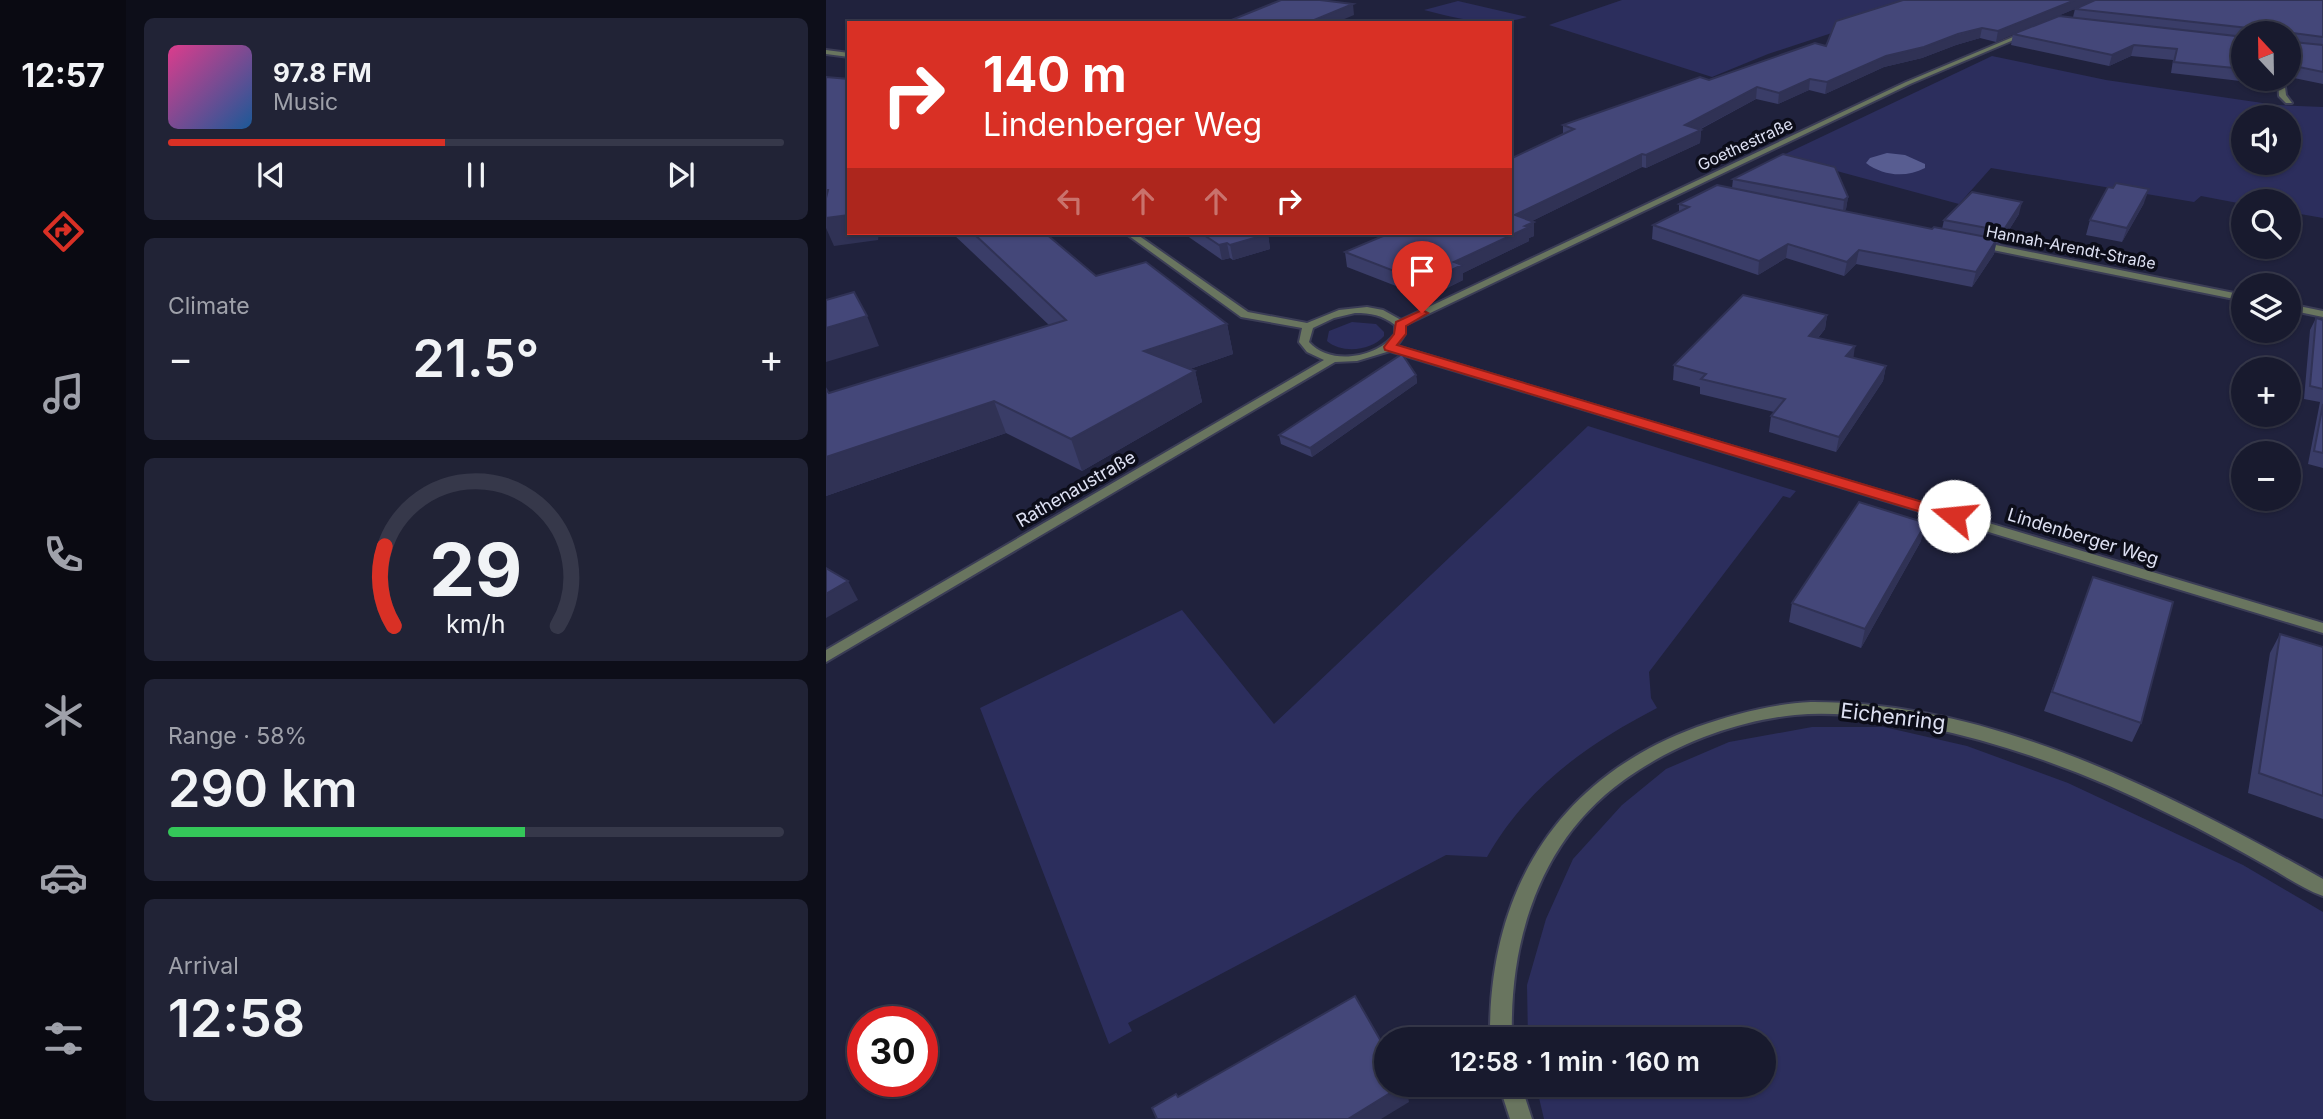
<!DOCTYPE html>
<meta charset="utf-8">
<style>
:root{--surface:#181a2e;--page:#212336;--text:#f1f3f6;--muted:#9fa1aa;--line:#36384a;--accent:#d93025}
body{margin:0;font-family:Inter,sans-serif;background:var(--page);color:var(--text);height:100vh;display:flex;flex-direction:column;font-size:26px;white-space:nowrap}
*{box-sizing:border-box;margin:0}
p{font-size:23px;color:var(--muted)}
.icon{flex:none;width:38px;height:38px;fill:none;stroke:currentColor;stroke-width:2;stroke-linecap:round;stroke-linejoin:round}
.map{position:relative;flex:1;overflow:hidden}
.sheet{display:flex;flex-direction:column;gap:18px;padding:18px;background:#0d0e19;width:700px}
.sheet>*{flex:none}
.guide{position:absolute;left:21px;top:21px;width:665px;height:214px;border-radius:0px;box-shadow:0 2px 5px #0004,0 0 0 2px var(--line);background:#d93025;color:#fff;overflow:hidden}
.needle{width:46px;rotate:338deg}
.fabs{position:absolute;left:1405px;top:21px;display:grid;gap:14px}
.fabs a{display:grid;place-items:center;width:70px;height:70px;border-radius:50%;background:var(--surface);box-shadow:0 2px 5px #0004,0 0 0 2px var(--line);font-size:35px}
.speed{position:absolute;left:21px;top:1006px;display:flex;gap:14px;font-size:35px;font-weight:700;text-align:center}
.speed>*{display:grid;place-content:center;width:91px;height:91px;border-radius:50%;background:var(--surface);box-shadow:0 2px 5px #0004,0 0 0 2px var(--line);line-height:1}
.speed .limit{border:10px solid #d22;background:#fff;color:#111}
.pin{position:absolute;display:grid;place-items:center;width:60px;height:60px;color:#fff;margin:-72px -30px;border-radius:50% 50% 50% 0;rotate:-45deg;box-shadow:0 0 7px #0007}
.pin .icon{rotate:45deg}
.me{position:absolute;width:77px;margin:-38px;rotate:287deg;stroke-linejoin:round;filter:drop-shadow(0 0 5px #0008)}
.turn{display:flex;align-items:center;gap:24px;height:147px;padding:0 21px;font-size:32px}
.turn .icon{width:91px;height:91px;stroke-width:2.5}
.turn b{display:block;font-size:49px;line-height:60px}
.lanes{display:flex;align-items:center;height:66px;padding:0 21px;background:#0003;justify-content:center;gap:35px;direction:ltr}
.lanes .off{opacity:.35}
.big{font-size:52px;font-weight:600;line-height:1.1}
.sheet .card{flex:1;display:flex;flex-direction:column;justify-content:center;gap:10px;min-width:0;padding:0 24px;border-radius:10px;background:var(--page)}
.sheet .dial{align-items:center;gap:0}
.dial svg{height:182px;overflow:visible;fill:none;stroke:var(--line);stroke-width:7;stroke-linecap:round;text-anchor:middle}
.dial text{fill:var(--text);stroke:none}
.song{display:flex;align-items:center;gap:21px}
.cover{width:84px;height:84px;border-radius:10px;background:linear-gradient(135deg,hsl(330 70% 55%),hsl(210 70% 35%))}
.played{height:7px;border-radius:4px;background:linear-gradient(90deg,var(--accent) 45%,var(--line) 45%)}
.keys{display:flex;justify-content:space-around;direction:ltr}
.heat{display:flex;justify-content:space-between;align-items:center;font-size:38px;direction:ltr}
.charge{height:10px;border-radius:5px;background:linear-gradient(90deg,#34c759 58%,var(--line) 0)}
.trip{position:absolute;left:548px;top:1027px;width:402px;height:70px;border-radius:35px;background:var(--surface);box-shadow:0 2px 5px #0004,0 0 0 2px var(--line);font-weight:600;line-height:70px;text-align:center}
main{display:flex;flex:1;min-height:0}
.tab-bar{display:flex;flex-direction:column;width:126px;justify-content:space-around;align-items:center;background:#0a0a12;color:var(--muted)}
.tab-bar .icon{width:49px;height:49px}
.tab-bar .selected{color:var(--accent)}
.tab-bar b{font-size:32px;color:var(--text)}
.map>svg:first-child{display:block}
.green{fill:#2c2e5d;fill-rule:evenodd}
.water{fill:#585d91}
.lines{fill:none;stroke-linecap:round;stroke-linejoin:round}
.minor-casing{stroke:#3b3d56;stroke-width:4}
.minor{fill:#69755f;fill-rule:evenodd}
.wall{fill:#3a3d68;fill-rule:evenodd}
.shaded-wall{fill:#303255}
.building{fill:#444779;stroke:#303255;stroke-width:2}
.route{fill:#d93025;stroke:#8d1f18;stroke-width:2}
.labels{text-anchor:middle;stroke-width:7;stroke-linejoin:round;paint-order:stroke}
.far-street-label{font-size:16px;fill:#dee1f3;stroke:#0c0d19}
.street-label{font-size:18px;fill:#dee1f3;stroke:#0c0d19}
.near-street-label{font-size:21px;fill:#dee1f3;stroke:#0c0d19}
</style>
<main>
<nav class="tab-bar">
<b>12:57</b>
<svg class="icon selected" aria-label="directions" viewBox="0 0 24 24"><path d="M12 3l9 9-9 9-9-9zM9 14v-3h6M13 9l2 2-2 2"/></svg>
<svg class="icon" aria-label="music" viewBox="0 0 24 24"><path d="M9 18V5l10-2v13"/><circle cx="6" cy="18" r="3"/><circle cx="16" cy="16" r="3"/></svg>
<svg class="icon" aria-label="phone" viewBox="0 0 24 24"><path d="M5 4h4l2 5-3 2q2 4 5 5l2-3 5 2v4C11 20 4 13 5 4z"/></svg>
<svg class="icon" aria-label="climate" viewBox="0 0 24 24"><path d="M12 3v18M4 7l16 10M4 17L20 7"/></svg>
<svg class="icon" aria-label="car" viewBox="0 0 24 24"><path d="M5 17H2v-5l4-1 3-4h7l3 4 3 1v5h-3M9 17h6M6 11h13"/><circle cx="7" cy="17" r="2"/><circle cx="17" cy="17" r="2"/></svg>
<svg class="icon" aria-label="filters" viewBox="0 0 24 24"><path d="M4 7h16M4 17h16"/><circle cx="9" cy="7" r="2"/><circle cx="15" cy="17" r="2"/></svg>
</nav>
<section class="sheet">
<div class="card">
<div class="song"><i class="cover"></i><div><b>97.8 FM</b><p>Music</p></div></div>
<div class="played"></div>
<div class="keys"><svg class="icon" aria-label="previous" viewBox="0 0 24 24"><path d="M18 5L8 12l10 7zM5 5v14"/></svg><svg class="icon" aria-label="pause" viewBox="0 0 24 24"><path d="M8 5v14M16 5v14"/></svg><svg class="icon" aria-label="next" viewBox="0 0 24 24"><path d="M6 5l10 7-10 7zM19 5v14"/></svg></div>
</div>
<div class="card"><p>Climate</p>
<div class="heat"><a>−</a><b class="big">21.5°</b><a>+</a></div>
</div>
<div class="card dial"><svg viewBox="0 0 100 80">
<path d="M14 69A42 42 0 1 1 86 69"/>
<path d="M14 69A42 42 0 0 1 10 34" stroke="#d93025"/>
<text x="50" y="56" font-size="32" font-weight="700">29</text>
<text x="50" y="72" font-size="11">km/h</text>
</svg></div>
<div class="card"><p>Range · 58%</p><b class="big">290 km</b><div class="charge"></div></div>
<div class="card"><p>Arrival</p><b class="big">12:58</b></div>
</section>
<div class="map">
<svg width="1497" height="1119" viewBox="0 0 1497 1119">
<rect width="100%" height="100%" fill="#20223d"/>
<!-- green -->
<g class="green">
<polygon points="796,0 1106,0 942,54 886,77 723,25"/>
<path d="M 632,1 L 701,17 C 665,28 634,19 598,10 Z"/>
<path d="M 1166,56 L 1280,80 L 1450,105 L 1497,107 L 1497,218 L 1463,212 L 1463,201 L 1418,201 L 1417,204 L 1375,196 L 1368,202 L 1165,168 L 1133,204 L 955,156 ZM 1418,117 L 1463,117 L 1463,163 L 1418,163 Z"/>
<path d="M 526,322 L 550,324 L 558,332 L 558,336 C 545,351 516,354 501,341 L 503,331 Z"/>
<path d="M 762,426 L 970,491 L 964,498 L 957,496 L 823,672 L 825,698 L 831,708 C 760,745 702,786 661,857 L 620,855 L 302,1023 L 306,1031 L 283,1044 L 154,708 L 356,610 L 448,724 Z"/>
<polygon points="986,727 1058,727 1141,746 1242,783 1417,865 1497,912 1497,1119 718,1119 710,1085 938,1085 938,1040 702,1039 701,985 720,919 747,859 796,805 840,769 903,742"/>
</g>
<!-- water -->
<path class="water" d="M 1061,153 L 1079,155 L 1099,164 L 1099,168 C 1080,178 1057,176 1040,163 L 1044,158 Z"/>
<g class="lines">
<defs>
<g id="minor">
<path d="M 1199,32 L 1204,33 L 1084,84 L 579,325 L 579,334 L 571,346 L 1497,623 L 1497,633 L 564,351 L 531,361 L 509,362 L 0,662 L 0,650 L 498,360 L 481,352 L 473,342 L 476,328 L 415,317 L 299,233 L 309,233 L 422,312 L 481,323 L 513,310 L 541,307 L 557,310 L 575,320 L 1080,82 ZM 529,313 C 545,313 556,315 569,325 L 569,334 C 551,358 504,366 483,342 L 487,328 L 508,318 Z"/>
<polygon points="0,50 23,53 23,57 0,54"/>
<polygon points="1452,79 1458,79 1460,95 1466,103 1460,103 1453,96"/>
<polygon points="1150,241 1418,295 1418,301 1147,246 1147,242"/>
<polygon points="1463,304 1497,311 1497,317 1463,310"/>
<path d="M 985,702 C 1166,701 1342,793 1497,879 L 1497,896 C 1477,889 1459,876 1441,866 C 1409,848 1377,830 1343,814 C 1266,775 1185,745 1100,727 C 1058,718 1013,711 969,715 C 909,721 847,745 798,780 C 714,840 683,940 686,1040 L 664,1040 C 662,892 730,779 871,727 C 908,714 945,704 985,702 Z"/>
<polygon points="673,1085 695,1085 706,1119 684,1119"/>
</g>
</defs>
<!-- minor casing -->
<use href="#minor" class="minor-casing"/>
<!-- minor -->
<use href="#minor" class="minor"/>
</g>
<!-- wall -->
<g class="wall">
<path d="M 1077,0 L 1497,0 L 1497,84 L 1463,77 L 1463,33 L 1418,33 L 1418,79 L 1424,79 L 1423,82 L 1345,73 L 1347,60 L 1305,56 L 1283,66 L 1185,45 L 1187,34 L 1170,42 L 1154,38 L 1130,45 L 1096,58 L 1058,67 L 999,94 L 983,90 L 952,104 L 930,99 L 873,130 L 875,130 L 874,143 L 820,168 L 816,167 L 706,221 L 708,222 L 708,236 L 703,238 L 703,241 L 637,273 L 637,280 L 601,298 L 521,267 L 519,252 L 684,233 L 737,135 L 737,125 L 883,80 L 1000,46 ZM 1265,2 L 1249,9 L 1247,17 L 1210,25 Z"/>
<polygon points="907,179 1022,197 1020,209 1018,211 1106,229 1116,229 1118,220 1193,214 1174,244 1170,243 1168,254 1146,287 1030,264 1018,276 960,258 932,275 826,239 827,225 853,212 853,204 906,188"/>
<polygon points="1318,203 1296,242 1260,235 1264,220"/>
<polygon points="126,233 219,233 270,276 401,324 407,354 364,369 369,371 376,402 256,471 180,433 0,496 0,389 3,393 223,325"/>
<polygon points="357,233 440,233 442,234 444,249 407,260 404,258 396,260"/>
<polygon points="1001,315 999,329 992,338 1027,358 1060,366 1057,381 1010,452 943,432 945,416 948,412 874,394 874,387 847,380 848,365"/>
<polygon points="1490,318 1497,320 1497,468 1482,464 1494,402 1478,399 1484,330"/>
<polygon points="590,375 591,383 486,457 455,444 453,435"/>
<polygon points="1095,541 1035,648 963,622 966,603"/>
<polygon points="1267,577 1315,723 1306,742 1218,711"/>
<polygon points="1454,634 1497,647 1497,819 1422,793 1444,653"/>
</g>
<!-- shaded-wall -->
<g class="shaded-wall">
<polygon points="1249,0 1270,0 1170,42 1172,31"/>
<polygon points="527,4 528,15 509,23 481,23"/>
<polygon points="1156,28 1154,38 1130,45 1096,58 1058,67 999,94 1001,82 1060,56"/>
<polygon points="1308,45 1305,56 1283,66 1286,55"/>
<polygon points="984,79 983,90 952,104 953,93"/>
<polygon points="931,87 930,99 859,137 859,125"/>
<polygon points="875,130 874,143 820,168 820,155"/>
<polygon points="816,154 816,167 690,229 689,215"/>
<polygon points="1323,189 1318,203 1296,242 1301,228"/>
<polygon points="0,190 2,190 23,215 23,233 53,233 52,240 8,246 0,228"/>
<polygon points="1022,197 1020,209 1017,212 1018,200"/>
<polygon points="1196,202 1193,214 1174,244 1177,231"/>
<polygon points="708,222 708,236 703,238 703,241 637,273 637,280 601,298 599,283 628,262"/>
<polygon points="442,234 444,249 407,260 404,245"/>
<polygon points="1171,239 1168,254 1146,287 1150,272"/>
<polygon points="401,243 404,258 396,260 393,245"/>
<polygon points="962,244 960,258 932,275 933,261"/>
<polygon points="1033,250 1030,264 1018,276 1021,262"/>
<polygon points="1001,315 999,329 981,351 983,336"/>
<polygon points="41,316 53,346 0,362 0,328"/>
<polygon points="401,324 407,354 326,382 318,351"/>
<polygon points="1029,346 1027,361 1020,356"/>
<polygon points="1060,366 1057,381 1010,452 1013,437"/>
<polygon points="369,371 376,402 256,471 245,439"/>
<polygon points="590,375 591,383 486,457 484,448"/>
<polygon points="168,401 180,433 0,496 0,457"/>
<polygon points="1100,523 1095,541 1035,648 1039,629"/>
<polygon points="22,581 32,600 0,618 0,594"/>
<polygon points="577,1085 580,1085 583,1102 555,1119 522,1119"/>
</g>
<!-- building -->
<g class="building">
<polygon points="455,0 494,0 527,4 481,23 398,23"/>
<polygon points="1077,0 1249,0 1172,31 1156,28 1132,34 1098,47 1060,56 1001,82 984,79 953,93 931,87 859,125 875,130 820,155 816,154 689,215 708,222 699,226 703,227 628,262 636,265 599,283 519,252 564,233 684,233 684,159 748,129 737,125 874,77 883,80 989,43 1000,46 1010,21"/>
<polygon points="1269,0 1497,0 1497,37 1467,33 1464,35 1467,42 1497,45 1497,72 1463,65 1463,33 1424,33 1422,28 1249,9"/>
<polygon points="1233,16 1418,37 1418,69 1348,62 1351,49 1308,45 1286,55 1187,34"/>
<polygon points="0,77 23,79 23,215 0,218 0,198 2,190 0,190"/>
<polygon points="957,154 1009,167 1022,197 1018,200 907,179"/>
<polygon points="1290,183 1323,189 1301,228 1264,220 1282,187 1287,188"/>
<polygon points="891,185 1106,229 1108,227 1171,239 1150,272 1033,250 1021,262 962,244 933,261 827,225 863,207 853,204"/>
<polygon points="1146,192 1196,202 1177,231 1118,220"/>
<polygon points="147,233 219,233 270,276 320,262 401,324 318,351 369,371 245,439 168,401 0,457 0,389 3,393 240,320"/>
<polygon points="375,233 440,233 442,234 404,245 401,243 393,245"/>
<polygon points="28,292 41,316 0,328 0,300"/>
<polygon points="917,295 1001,315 983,336 1029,346 1020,356 1060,366 1013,437 945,416 959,399 875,379 880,374 848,365"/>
<polygon points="1490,318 1497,320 1497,389 1484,386"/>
<polygon points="576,354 590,375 484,448 453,435"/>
<polygon points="1497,404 1497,453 1488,451"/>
<polygon points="1033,502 1100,523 1039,629 966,603"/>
<polygon points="0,568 22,581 0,594"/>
<polygon points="1267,577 1347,602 1315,723 1226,692"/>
<polygon points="1454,634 1497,647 1497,796 1433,773"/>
<polygon points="529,996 560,1050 560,1085 577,1085 522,1119 331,1119 326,1108 350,1094 352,1097"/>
</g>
<!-- route -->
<polygon class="route" points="596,310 602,313 580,326 580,334 571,345 1133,513 1135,516 1133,520 1122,520 559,350 558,347 568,334 570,322"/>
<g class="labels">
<!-- far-street labels -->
<g class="far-street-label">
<text transform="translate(919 144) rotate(-25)" y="6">Goethestraße</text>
<text transform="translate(1245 247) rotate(11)" y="6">Hannah-Arendt-Straße</text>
</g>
<!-- street labels -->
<g class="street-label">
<text transform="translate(250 489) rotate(-30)" y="6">Rathenaustraße</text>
<text transform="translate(1257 537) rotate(17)" y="6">Lindenberger Weg</text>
</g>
<!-- near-street labels -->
<g class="near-street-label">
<text transform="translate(1067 717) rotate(7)" y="7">Eichenring</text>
</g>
</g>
</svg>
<div class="fabs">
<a><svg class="needle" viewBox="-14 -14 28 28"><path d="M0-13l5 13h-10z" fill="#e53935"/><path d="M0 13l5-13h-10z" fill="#9fa1aa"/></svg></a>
<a><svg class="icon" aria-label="sound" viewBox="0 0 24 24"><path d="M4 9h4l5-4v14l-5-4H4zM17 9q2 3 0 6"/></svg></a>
<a><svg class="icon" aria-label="search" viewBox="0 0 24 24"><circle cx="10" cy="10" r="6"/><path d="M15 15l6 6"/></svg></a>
<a><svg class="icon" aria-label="layers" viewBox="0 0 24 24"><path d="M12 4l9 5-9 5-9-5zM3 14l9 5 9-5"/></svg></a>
<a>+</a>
<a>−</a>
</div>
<div class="speed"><div class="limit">30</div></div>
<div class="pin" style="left:596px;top:313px;background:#d93025"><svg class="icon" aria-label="arrive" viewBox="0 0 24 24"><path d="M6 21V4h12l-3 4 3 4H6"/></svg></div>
<svg class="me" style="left:1128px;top:516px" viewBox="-20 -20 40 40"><circle r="19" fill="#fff"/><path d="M0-13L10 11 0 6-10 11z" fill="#d93025"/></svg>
<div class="trip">12:58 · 1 min · 160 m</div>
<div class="guide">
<div class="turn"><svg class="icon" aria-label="right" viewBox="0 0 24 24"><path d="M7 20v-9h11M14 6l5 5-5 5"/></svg><div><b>140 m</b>Lindenberger Weg</div></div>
<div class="lanes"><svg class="icon off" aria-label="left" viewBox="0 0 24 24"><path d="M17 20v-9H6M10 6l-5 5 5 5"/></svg><svg class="icon off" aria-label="ahead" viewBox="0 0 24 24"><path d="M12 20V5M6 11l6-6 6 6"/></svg><svg class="icon off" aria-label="ahead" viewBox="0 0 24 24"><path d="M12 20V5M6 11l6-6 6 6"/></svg><svg class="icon" aria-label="right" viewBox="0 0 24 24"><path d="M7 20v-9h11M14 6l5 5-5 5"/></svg></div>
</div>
</div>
</main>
